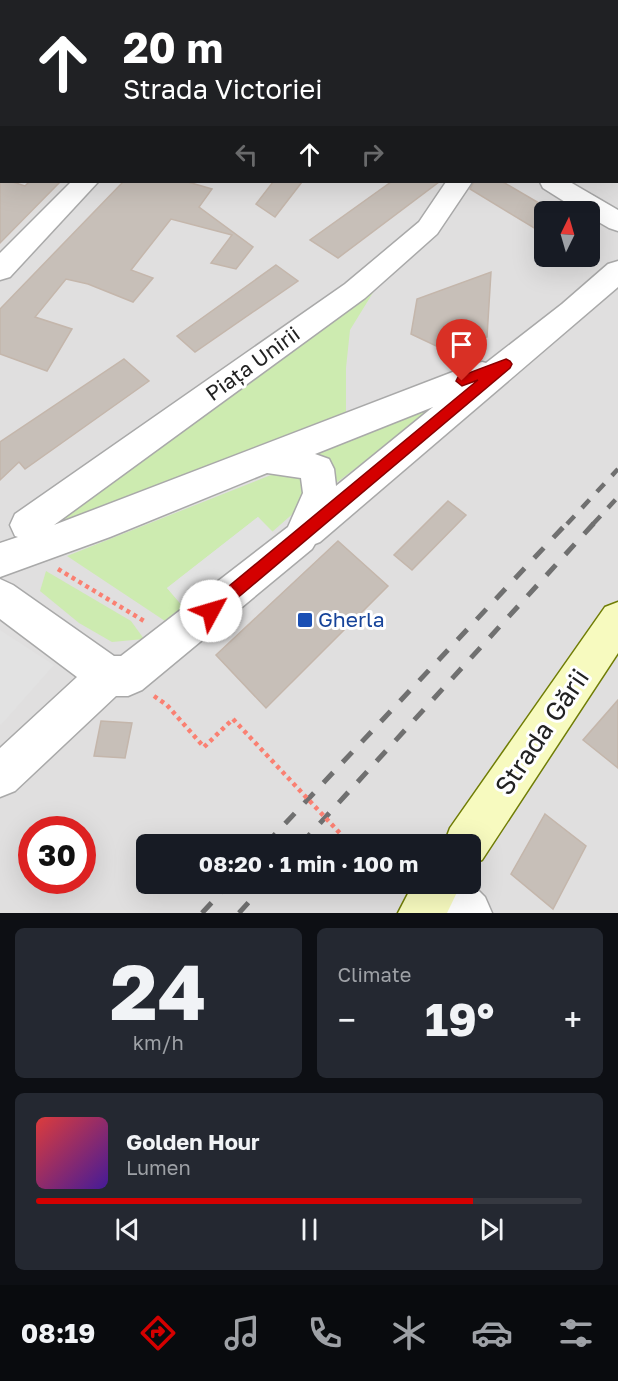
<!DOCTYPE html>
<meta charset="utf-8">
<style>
:root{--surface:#171b24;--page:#242831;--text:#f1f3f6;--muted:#9ea1a6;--line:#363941;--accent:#d40000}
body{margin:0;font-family:"Golos Text",sans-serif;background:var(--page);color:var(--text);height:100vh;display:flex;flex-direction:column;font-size:22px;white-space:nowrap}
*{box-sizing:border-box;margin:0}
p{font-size:20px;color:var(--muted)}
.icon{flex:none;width:33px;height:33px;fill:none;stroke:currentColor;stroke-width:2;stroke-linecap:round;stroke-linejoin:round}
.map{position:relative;height:913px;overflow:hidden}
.details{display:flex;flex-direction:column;gap:15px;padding:15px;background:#0d0f14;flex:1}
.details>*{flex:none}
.top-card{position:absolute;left:0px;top:0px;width:618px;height:183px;box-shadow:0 6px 24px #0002;background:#202124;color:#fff;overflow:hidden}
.needle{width:39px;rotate:5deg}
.fabs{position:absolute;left:534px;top:201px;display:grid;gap:12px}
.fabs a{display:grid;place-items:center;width:66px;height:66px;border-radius:9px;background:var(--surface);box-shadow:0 6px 24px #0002;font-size:30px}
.speed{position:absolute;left:18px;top:816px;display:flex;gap:12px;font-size:30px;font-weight:700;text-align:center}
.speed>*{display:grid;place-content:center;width:78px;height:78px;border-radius:50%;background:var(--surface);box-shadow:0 6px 24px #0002;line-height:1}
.speed .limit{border:9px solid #d22;background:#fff;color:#111}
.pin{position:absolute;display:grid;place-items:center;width:51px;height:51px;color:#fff;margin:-62px -26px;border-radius:50% 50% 50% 0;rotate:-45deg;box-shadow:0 0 6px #0007}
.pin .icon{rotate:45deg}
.me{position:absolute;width:66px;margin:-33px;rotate:51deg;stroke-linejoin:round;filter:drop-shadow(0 0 4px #0008)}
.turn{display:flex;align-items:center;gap:21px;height:126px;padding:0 24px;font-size:27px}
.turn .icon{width:78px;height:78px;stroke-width:2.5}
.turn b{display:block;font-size:42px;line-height:51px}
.lanes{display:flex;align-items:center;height:57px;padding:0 24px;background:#0003;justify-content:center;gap:30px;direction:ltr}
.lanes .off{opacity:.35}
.big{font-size:45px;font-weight:700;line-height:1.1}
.details .card{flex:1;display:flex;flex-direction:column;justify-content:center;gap:9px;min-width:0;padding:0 21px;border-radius:9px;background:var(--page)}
.details .dial{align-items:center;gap:0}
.dial b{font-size:78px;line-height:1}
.song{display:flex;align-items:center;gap:18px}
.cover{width:72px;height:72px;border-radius:9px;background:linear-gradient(135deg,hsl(0 70% 55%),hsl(260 70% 35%))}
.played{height:6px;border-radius:3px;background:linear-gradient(90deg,var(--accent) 80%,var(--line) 80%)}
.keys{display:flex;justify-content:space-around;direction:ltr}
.heat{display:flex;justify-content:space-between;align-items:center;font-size:33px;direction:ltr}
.details .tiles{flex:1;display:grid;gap:15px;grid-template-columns:1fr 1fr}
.card:last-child{grid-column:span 2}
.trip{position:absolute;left:136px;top:834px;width:345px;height:60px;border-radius:9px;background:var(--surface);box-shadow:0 6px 24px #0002;font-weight:700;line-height:60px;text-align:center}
.tabs{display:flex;height:96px;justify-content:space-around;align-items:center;background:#090b0e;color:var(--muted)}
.tabs .icon{width:42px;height:42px}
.tabs .current{color:var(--accent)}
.tabs b{font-size:27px;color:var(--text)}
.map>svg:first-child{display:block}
.residential{fill:#e0dfdf;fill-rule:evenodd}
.grass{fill:#cdebb0}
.parking{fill:#e2e2e2}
.building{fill:#c7bfb8;stroke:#c4b6ab;stroke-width:1.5}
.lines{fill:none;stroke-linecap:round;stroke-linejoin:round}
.street-casing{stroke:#a9a9a9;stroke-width:3}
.secondary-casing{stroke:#707d05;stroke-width:3}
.path{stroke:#fa8072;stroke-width:4.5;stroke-dasharray:4 4;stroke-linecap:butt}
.street{fill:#fff;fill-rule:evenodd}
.secondary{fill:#f7fabf;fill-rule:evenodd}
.rail-far1{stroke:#707070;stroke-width:4.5;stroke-dasharray:11 11;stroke-linecap:butt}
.rail{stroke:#707070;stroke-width:5;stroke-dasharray:14 14;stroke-linecap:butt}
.path-bridge{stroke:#fa8072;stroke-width:4.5;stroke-dasharray:4 4;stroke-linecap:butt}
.route{fill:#d40000;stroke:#8a0000;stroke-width:1.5}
.transit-dot{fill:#1a4fb4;stroke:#fff;stroke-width:2}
.labels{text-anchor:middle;stroke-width:6;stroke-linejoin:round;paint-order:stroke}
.street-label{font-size:21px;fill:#222;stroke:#fff}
.transit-label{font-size:21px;fill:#164399;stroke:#fff;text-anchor:start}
.near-street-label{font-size:26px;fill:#222;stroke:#fff}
</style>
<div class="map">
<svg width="618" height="913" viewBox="0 0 618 913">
<rect width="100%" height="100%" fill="#f2efe9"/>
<!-- residential -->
<path class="residential" d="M 0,0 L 618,0 L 618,913 L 0,913 ZM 2,2 L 616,2 L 616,182 L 2,182 ZM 544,212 L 590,212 L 590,256 L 544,256 ZM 32,830 L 82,830 L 82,880 L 32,880 ZM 147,844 L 471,844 L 471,884 L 147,884 Z"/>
<!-- grass -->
<g class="grass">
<polygon points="374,291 350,330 346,368 346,421 40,530"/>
<polygon points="447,399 328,489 322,457 306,450"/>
<polygon points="281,471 298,472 312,497 272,532 258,517 167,588 186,610 165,621 67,556"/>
<polygon points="46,571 131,621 144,639 112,642 79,623 40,591"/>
</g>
<!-- parking -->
<g class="parking">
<polygon points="258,517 278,537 186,610 167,588"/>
<polygon points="0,630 54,665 1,725 0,724"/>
</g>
<!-- building -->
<g class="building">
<polygon points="0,177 2,182 13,182 25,186 29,182 60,182 0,243"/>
<polygon points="123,182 188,182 212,189 199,207 253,247 236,269 211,263 232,235 171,219 131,270 153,278 133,302 88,284 66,279 35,317 72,329 47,371 0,354 0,309"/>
<polygon points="273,182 302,182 275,217 256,204"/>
<polygon points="391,182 439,182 338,258 310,240"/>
<polygon points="474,182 503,182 544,206 544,234 470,189"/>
<polygon points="276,265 298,281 195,352 177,336"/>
<polygon points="491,272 487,337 453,354 411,334 417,299"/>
<polygon points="124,359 149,381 25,469 19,462 0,480 0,442"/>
<polygon points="448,501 466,515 412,570 394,555"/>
<polygon points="338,541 388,586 266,708 216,655"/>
<polygon points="618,700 618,768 583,740"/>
<polygon points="101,721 132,723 125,758 94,756"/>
<polygon points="545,814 586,846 553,909 511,874"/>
</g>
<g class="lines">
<defs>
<g id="street">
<polygon points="240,0 261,0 239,2"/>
<polygon points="436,0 463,0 464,2 437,2"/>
<polygon points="540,0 560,0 539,2"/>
<polygon points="71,182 98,182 10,277 0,280 0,253"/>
<path d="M 446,182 L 472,182 L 437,234 L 365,298 L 54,525 L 471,365 L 482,362 L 486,363 L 562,304 L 608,264 L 618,261 L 618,287 L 320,542 L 315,544 L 312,549 L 142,690 L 128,696 L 116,696 L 15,791 L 0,797 L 0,748 L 77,677 L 0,619 L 0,579 L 13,585 L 114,656 L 121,656 L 288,527 L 303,493 L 301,478 L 267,473 L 110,537 L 0,577 L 0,543 L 18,537 L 15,536 L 10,525 L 15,514 L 345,284 L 419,222 ZM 433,407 L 336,486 L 334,469 L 329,459 L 315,454 Z"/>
<polygon points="540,182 570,182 618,210 618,231 609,228 590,217 590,212 581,212 543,188"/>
<polygon points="471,883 485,897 492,913 436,913 423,900 417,884"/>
</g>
<g id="secondary">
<polygon points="618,602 618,653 482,860 471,864 471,844 444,844 450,828 605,607"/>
<polygon points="413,884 461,884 447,913 398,913"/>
</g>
</defs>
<!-- street casing -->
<use href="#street" class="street-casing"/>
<!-- secondary casing -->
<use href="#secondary" class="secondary-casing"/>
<!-- path -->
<g class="path">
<polyline points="58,569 144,621"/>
<polyline points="154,696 167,705 204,747 233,719"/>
</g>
<!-- street -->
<use href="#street" class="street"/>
<!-- secondary -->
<use href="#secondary" class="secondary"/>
<!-- rail-far1 -->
<g class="rail-far1">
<polyline points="567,524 618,469"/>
<polyline points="593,524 618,497"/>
</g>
<!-- rail -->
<g class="rail">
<polyline points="266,844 568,522"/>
<polyline points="301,844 595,522"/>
<polyline points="202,913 229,884"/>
<polyline points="239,913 265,884"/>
</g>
<!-- path-bridge -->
<polyline class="path-bridge" points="233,719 350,844"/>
</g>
<!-- route -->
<polygon class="route" points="506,359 510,361 512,364 510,368 216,616 211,619 205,616 203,611 205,606 478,380 462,386 456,381 458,377"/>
<!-- markers -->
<rect class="transit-dot" x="297" y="612" width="16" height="16" rx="3"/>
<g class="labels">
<!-- street labels -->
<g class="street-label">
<text transform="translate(253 364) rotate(-36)" y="7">Piața Unirii</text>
</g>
<!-- transit labels -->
<g class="transit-label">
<text x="318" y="627">Gherla</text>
</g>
<!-- near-street labels -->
<g class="near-street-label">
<text transform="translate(542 732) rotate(-56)" y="9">Strada Gării</text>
</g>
</g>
</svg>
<div class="fabs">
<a><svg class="needle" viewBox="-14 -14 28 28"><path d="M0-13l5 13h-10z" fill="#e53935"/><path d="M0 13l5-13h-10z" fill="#9ea1a6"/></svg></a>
</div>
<div class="speed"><div class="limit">30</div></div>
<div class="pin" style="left:462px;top:381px;background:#d93025"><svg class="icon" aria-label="arrive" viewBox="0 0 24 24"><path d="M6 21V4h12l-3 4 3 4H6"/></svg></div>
<svg class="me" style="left:211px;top:611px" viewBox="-20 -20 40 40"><circle r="19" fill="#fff"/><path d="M0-13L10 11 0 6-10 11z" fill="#d40000"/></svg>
<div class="trip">08:20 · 1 min · 100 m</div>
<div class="top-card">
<div class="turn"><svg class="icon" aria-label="ahead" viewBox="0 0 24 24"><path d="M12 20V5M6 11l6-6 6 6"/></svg><div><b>20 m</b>Strada Victoriei</div></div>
<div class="lanes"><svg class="icon off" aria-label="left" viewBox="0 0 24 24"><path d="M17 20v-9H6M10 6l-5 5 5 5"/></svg><svg class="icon" aria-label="ahead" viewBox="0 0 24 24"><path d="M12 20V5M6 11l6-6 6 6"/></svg><svg class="icon off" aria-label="right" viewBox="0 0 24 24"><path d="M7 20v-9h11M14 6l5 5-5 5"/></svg></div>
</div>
</div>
<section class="details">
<div class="tiles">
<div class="card dial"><b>24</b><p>km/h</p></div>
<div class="card"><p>Climate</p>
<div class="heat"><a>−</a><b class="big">19°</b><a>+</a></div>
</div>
<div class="card">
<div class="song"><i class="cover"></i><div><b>Golden Hour</b><p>Lumen</p></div></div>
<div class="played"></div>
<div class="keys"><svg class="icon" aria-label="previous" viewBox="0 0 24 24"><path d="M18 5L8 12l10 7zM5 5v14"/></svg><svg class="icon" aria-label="pause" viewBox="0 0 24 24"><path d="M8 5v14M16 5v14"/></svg><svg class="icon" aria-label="next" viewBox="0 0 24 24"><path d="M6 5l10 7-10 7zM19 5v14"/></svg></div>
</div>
</div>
</section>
<nav class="tabs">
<b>08:19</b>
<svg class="icon current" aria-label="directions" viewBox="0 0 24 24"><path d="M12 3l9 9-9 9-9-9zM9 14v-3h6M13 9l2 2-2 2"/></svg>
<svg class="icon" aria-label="music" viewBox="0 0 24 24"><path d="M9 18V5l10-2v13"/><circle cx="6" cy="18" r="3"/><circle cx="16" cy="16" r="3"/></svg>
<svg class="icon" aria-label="phone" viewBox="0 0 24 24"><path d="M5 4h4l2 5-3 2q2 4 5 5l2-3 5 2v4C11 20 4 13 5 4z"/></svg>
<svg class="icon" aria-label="climate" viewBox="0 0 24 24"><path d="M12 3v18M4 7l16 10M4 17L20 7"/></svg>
<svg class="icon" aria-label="car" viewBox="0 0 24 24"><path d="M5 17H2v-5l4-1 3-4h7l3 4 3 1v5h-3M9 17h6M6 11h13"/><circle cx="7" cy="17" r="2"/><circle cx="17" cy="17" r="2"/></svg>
<svg class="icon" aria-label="filters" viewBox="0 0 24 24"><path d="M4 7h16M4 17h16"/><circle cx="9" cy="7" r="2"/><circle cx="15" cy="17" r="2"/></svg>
</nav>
